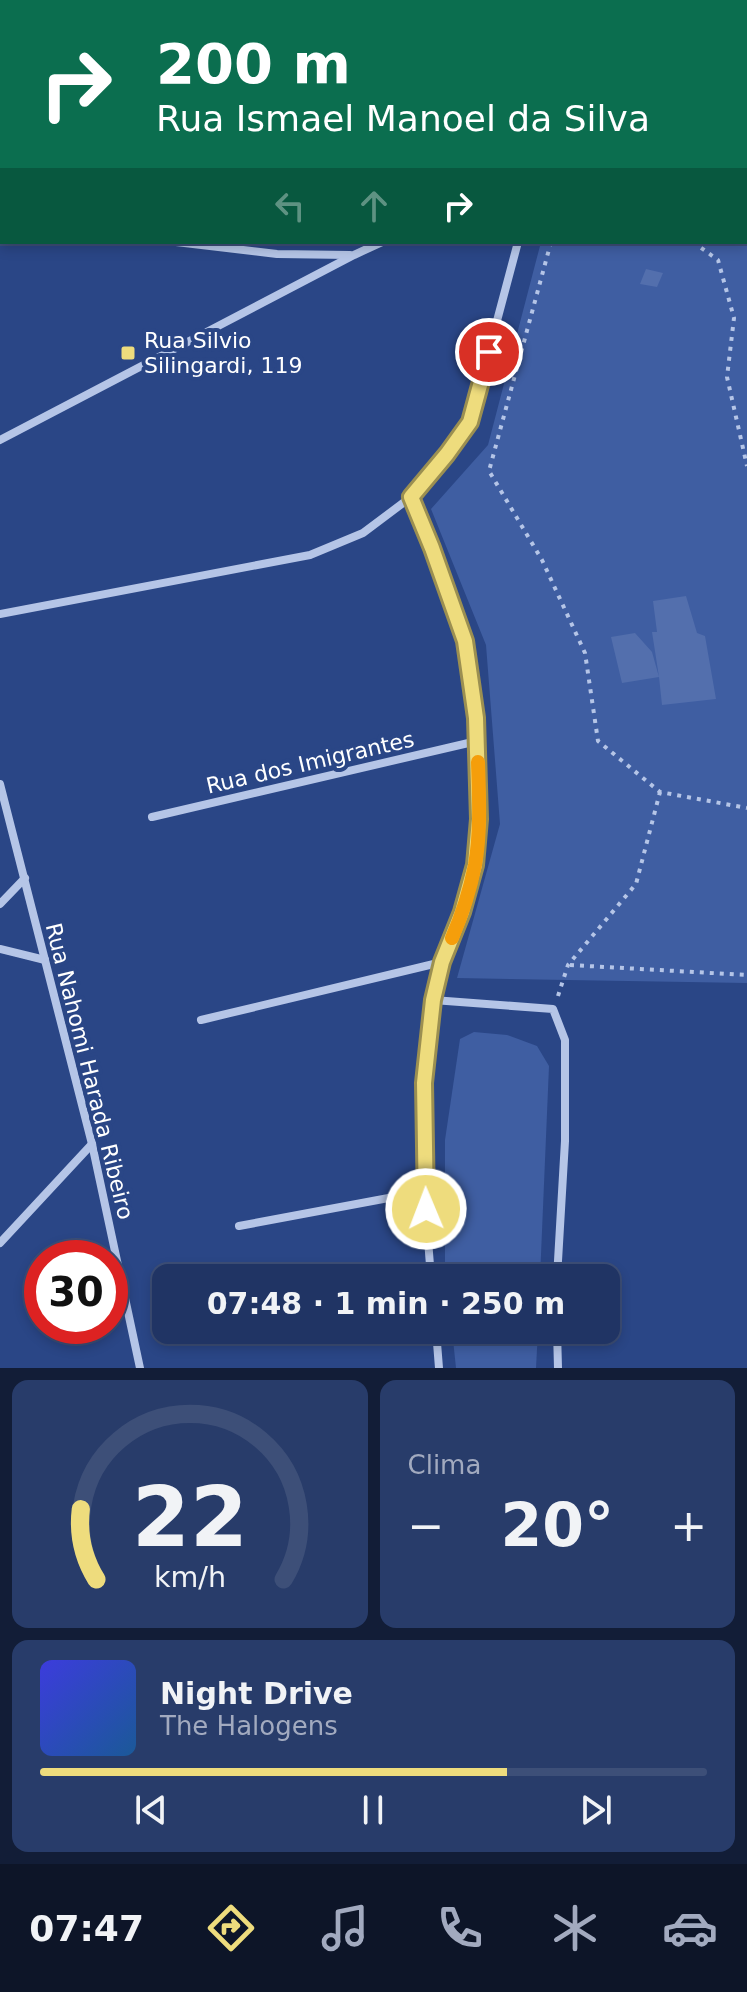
<!DOCTYPE html>
<html lang="pt">
<meta charset="utf-8">
<style>
:root{--surface:#203464;--page:#283c6a;--text:#f1f3f6;--muted:#a2aabf;--line:#3d4f78;--accent:#eedc7d}
body{margin:0;font-family:"DejaVu Sans",sans-serif;background:var(--page);color:var(--text);height:100vh;display:flex;flex-direction:column;font-size:30px;white-space:nowrap}
*{box-sizing:border-box;margin:0}
p{font-size:26px;color:var(--muted)}
.icon{flex:none;width:44px;height:44px;fill:none;stroke:currentColor;stroke-width:2;stroke-linecap:round;stroke-linejoin:round}
.map{position:relative;height:1368px;overflow:hidden}
.details{display:flex;flex-direction:column;gap:12px;padding:12px;background:#121d37;flex:1}
.details>*{flex:none}
.guide{position:absolute;left:0px;top:0px;width:748px;height:244px;box-shadow:0 4px 12px #0003,0 0 0 2px var(--line);background:#0b6e4f;color:#fff;overflow:hidden}
.speed{position:absolute;left:24px;top:1240px;display:flex;gap:16px;font-size:40px;font-weight:700;text-align:center}
.speed>*{display:grid;place-content:center;width:104px;height:104px;border-radius:50%;background:var(--surface);box-shadow:0 4px 12px #0003,0 0 0 2px var(--line);line-height:1}
.speed .limit{border:12px solid #d22;background:#fff;color:#111}
.pin{position:absolute;display:grid;place-items:center;width:68px;height:68px;color:#fff;margin:-34px;border:4px solid #fff;border-radius:50%;box-shadow:0 2px 8px #0007}
.me{position:absolute;width:88px;margin:-44px;rotate:359deg;stroke-linejoin:round;filter:drop-shadow(0 0 6px #0008)}
.turn{display:flex;align-items:center;gap:28px;height:168px;padding:0 24px;font-size:36px}
.turn .icon{width:104px;height:104px;stroke-width:2.5}
.turn b{display:block;font-size:56px;line-height:68px}
.lanes{display:flex;align-items:center;height:76px;padding:0 24px;background:#0003;justify-content:center;gap:40px;direction:ltr}
.lanes .off{opacity:.35}
.big{font-size:60px;font-weight:800;line-height:1.1}
.details .widget{flex:1;display:flex;flex-direction:column;justify-content:center;gap:12px;min-width:0;padding:0 28px;border-radius:16px;background:var(--page)}
.details .dial{align-items:center;gap:0}
.dial svg{height:208px;overflow:visible;fill:none;stroke:var(--line);stroke-width:7;stroke-linecap:round;text-anchor:middle}
.dial text{fill:var(--text);stroke:none}
.song{display:flex;align-items:center;gap:24px}
.cover{width:96px;height:96px;border-radius:12px;background:linear-gradient(135deg,hsl(240 70% 55%),hsl(210 70% 35%))}
.played{height:8px;border-radius:4px;background:linear-gradient(90deg,var(--accent) 70%,var(--line) 70%)}
.keys{display:flex;justify-content:space-around;direction:ltr}
.heat{display:flex;justify-content:space-between;align-items:center;font-size:44px;direction:ltr}
.details .tiles{flex:1;display:grid;gap:12px;grid-template-columns:1fr 1fr}
.widget:last-child{grid-column:span 2}
.trip{position:absolute;left:152px;top:1264px;width:468px;height:80px;border-radius:16px;background:var(--surface);box-shadow:0 4px 12px #0003,0 0 0 2px var(--line);font-weight:800;line-height:80px;text-align:center}
.dock{display:flex;height:128px;justify-content:space-around;align-items:center;background:#0d1528;color:var(--muted)}
.dock .icon{width:56px;height:56px}
.dock .selected{color:var(--accent)}
.dock b{font-size:36px;color:var(--text)}
.map>svg:first-child{display:block}
.green{fill:#3f5ea2}
.building{fill:#536fad}
.lines{fill:none;stroke-linecap:round;stroke-linejoin:round}
.path{stroke:#b5c5e7;stroke-width:4;stroke-dasharray:4 6;stroke-linecap:butt}
.minor{stroke:#b5c5e7;stroke-width:8}
.route-casing{stroke:#9b8f51;stroke-width:20}
.route{stroke:#eedc7d;stroke-width:14}
.slow{stroke:#f59e0b;stroke-width:14}
.poi-dot{fill:#eedc7d;stroke:#2a4686;stroke-width:3}
.labels{text-anchor:middle;stroke-width:8;stroke-linejoin:round;paint-order:stroke}
.poi-label{font-size:22px;fill:#fff;stroke:#2a4686;text-anchor:start}
.street-label{font-size:22px;fill:#fff;stroke:#2a4686}
</style>
<div class="map">
<svg width="747" height="1368" viewBox="0 0 747 1368">
<rect width="100%" height="100%" fill="#2a4686"/>
<!-- green -->
<g class="green">
<polygon points="0,0 177,0 172,2 2,2 2,131 0,132"/>
<polygon points="604,0 747,0 747,983 457,978 500,824 486,645 431,509 488,445 541,242 746,242 746,2 603,2"/>
<polygon points="474,1032 507,1035 537,1046 549,1066 540,1278 446,1278 445,1264 445,1140 460,1039"/>
<polygon points="452,1330 538,1330 536,1368 456,1368"/>
</g>
<!-- building -->
<g class="building">
<polygon points="646,269 663,273 657,287 640,284"/>
<polygon points="686,596 697,633 705,636 716,699 662,705 659,677 622,683 611,637 635,633 652,652 659,677 652,632 657,632 653,601"/>
</g>
<g class="lines">
<!-- path -->
<g class="path">
<polyline points="616,2 616,0"/>
<polyline points="551,242 489,471 542,560 585,653 598,741 660,792 747,808"/>
<polyline points="693,242 718,260 734,318 727,377 747,466"/>
<polyline points="570,965 747,975"/>
<polyline points="558,996 568,965 636,884 660,792"/>
</g>
<!-- minor -->
<g class="minor">
<polyline points="269,2 270,0"/>
<polyline points="345,2 346,0"/>
<polyline points="591,2 592,0"/>
<polyline points="0,195 2,194"/>
<polyline points="176,242 277,254 350,255"/>
<polyline points="0,440 354,255 382,242"/>
<polyline points="411,497 432,548 465,641 476,718 479,819 475,865 462,912 442,962 433,1000 424,1083 427,1227 431,1278"/>
<polyline points="0,614 310,555 363,533 411,497 447,454 470,422 518,242"/>
<polyline points="0,784 92,1144 140,1368"/>
<polyline points="152,817 477,741"/>
<polyline points="0,904 25,878"/>
<polyline points="0,949 45,960"/>
<polyline points="433,1000 553,1009 565,1040 565,1141 557,1278"/>
<polyline points="201,1020 442,962"/>
<polyline points="239,1226 426,1191"/>
<polyline points="0,1243 92,1144"/>
<polyline points="436,1330 439,1368"/>
<polyline points="557,1330 558,1368"/>
</g>
</g>
<g class="lines">
<defs>
<polyline id="route" points="426,1209 424,1083 433,1000 442,962 462,912 475,865 479,819 476,718 465,641 432,548 411,497 447,454 470,422 489,352"/>
</defs>
<!-- route casing -->
<use href="#route" class="route-casing"/>
<!-- route -->
<use href="#route" class="route"/>
<!-- slow -->
<path class="slow" d="M 452,938 C 462,915 470,890 475,865 C 481,831 479,796 478,762"/>
</g>
<!-- markers -->
<rect class="poi-dot" x="120" y="345" width="16" height="16" rx="4"/>
<g class="labels">
<!-- poi labels -->
<g class="poi-label">
<text x="144" y="348">Rua Silvio<tspan x="144" dy="25">Silingardi, 119</tspan></text>
</g>
<!-- street labels -->
<g class="street-label">
<text transform="translate(310 762) rotate(-13)" y="8">Rua dos Imigrantes</text>
<text transform="translate(90 1071) rotate(76)" y="8">Rua Nahomi Harada Ribeiro</text>
</g>
</g>
</svg>
<div class="speed"><div class="limit">30</div></div>
<div class="pin" style="left:489px;top:352px;background:#d93025"><svg class="icon" aria-label="arrive" viewBox="0 0 24 24"><path d="M6 21V4h12l-3 4 3 4H6"/></svg></div>
<svg class="me" style="left:426px;top:1209px" viewBox="-20 -20 40 40"><circle r="17" fill="#eedc7d" stroke="#fff" stroke-width="3"/><path d="M0-11L8 9 0 5-8 9z" fill="#fff"/></svg>
<div class="trip">07:48 · 1 min · 250 m</div>
<div class="guide">
<div class="turn"><svg class="icon" aria-label="right" viewBox="0 0 24 24"><path d="M7 20v-9h11M14 6l5 5-5 5"/></svg><div><b>200 m</b>Rua Ismael Manoel da Silva</div></div>
<div class="lanes"><svg class="icon off" aria-label="left" viewBox="0 0 24 24"><path d="M17 20v-9H6M10 6l-5 5 5 5"/></svg><svg class="icon off" aria-label="ahead" viewBox="0 0 24 24"><path d="M12 20V5M6 11l6-6 6 6"/></svg><svg class="icon" aria-label="right" viewBox="0 0 24 24"><path d="M7 20v-9h11M14 6l5 5-5 5"/></svg></div>
</div>
</div>
<section class="details">
<div class="tiles">
<div class="widget dial"><svg viewBox="0 0 100 80">
<path d="M14 69A42 42 0 1 1 86 69"/>
<path d="M14 69A42 42 0 0 1 8 42" stroke="#eedc7d"/>
<text x="50" y="56" font-size="32" font-weight="700">22</text>
<text x="50" y="72" font-size="11">km/h</text>
</svg></div>
<div class="widget"><p>Clima</p>
<div class="heat"><a>−</a><b class="big">20°</b><a>+</a></div>
</div>
<div class="widget">
<div class="song"><i class="cover"></i><div><b>Night Drive</b><p>The Halogens</p></div></div>
<div class="played"></div>
<div class="keys"><svg class="icon" aria-label="previous" viewBox="0 0 24 24"><path d="M18 5L8 12l10 7zM5 5v14"/></svg><svg class="icon" aria-label="pause" viewBox="0 0 24 24"><path d="M8 5v14M16 5v14"/></svg><svg class="icon" aria-label="next" viewBox="0 0 24 24"><path d="M6 5l10 7-10 7zM19 5v14"/></svg></div>
</div>
</div>
</section>
<nav class="dock">
<b>07:47</b>
<svg class="icon selected" aria-label="directions" viewBox="0 0 24 24"><path d="M12 3l9 9-9 9-9-9zM9 14v-3h6M13 9l2 2-2 2"/></svg>
<svg class="icon" aria-label="music" viewBox="0 0 24 24"><path d="M9 18V5l10-2v13"/><circle cx="6" cy="18" r="3"/><circle cx="16" cy="16" r="3"/></svg>
<svg class="icon" aria-label="phone" viewBox="0 0 24 24"><path d="M5 4h4l2 5-3 2q2 4 5 5l2-3 5 2v4C11 20 4 13 5 4z"/></svg>
<svg class="icon" aria-label="climate" viewBox="0 0 24 24"><path d="M12 3v18M4 7l16 10M4 17L20 7"/></svg>
<svg class="icon" aria-label="car" viewBox="0 0 24 24"><path d="M5 17H2v-5l4-1 3-4h7l3 4 3 1v5h-3M9 17h6M6 11h13"/><circle cx="7" cy="17" r="2"/><circle cx="17" cy="17" r="2"/></svg>
</nav>
